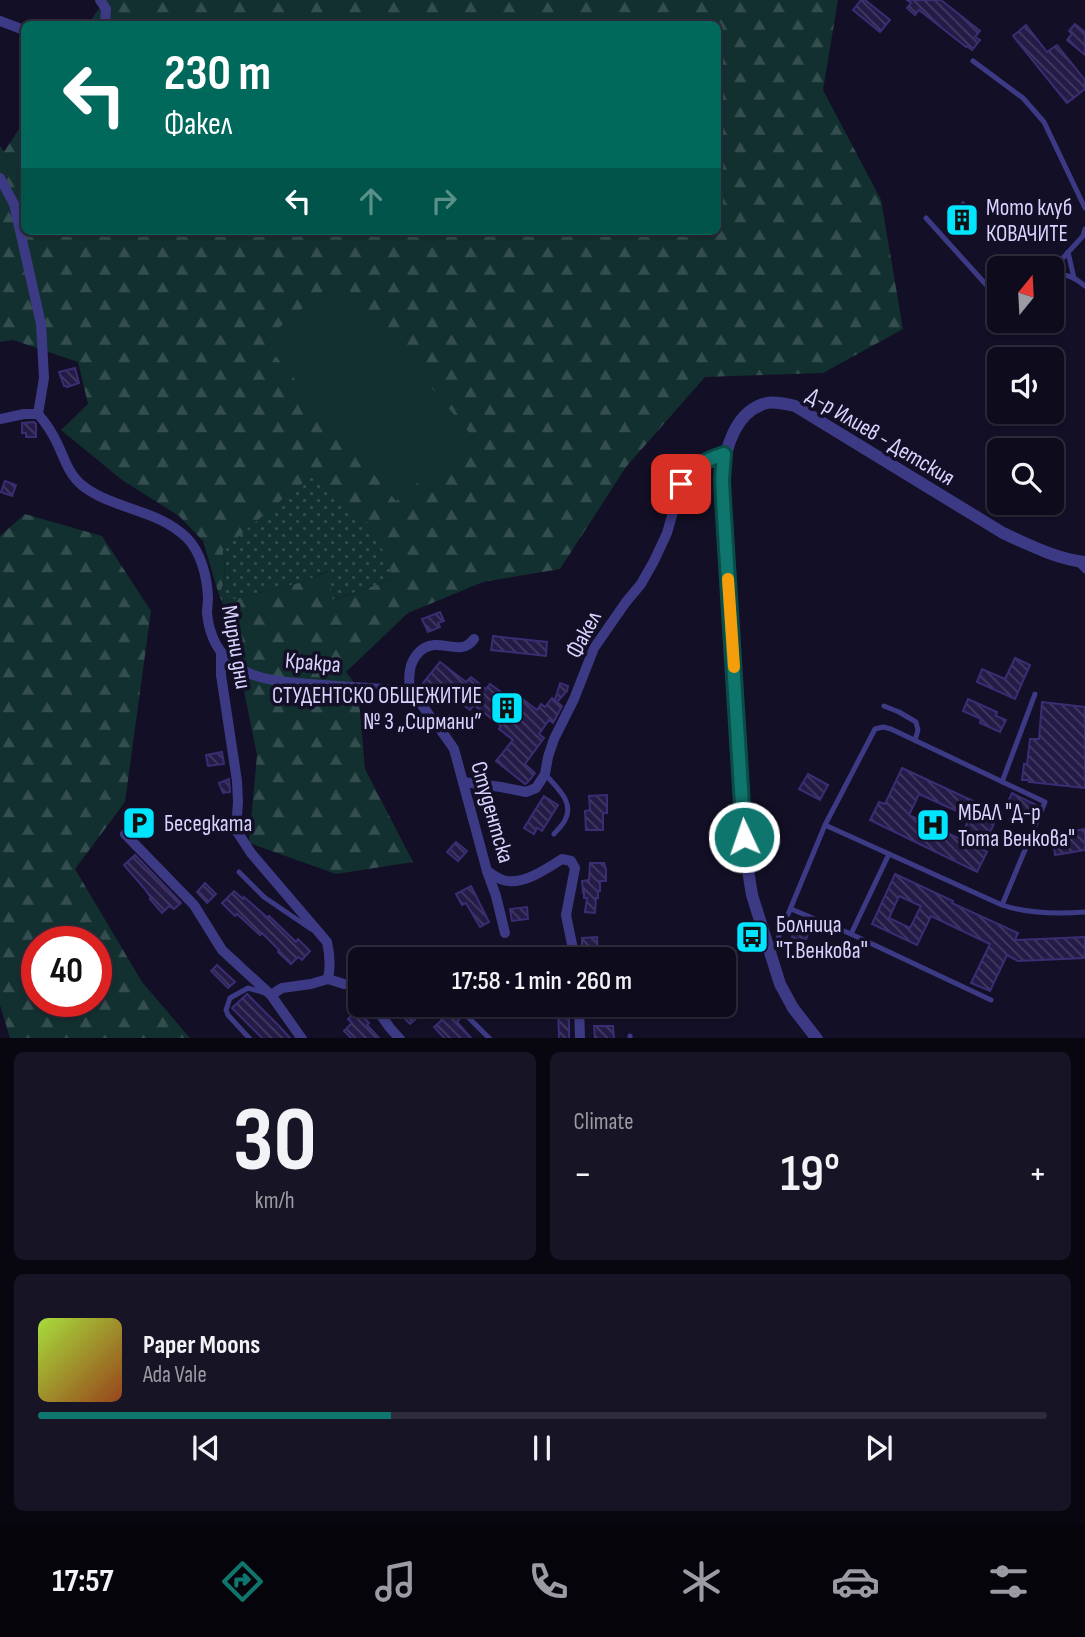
<!DOCTYPE html>
<meta charset="utf-8">
<style>
:root{--surface:#0e0b1c;--page:#171425;--text:#f1f3f6;--muted:#9b9ba3;--line:#2e2b3b;--accent:#0f766e}
body{margin:0;font-family:"Sofia Sans Condensed",sans-serif;background:var(--page);color:var(--text);height:100vh;display:flex;flex-direction:column;font-size:26px;white-space:nowrap}
*{box-sizing:border-box;margin:0}
p{font-size:23px;color:var(--muted)}
.icon{flex:none;width:38px;height:38px;fill:none;stroke:currentColor;stroke-width:2;stroke-linecap:round;stroke-linejoin:round}
.map{position:relative;height:1038px;overflow:hidden}
.drawer{display:flex;flex-direction:column;gap:14px;padding:14px;background:#08060f;flex:1}
.drawer>*{flex:none}
.banner{position:absolute;left:21px;top:21px;width:700px;height:214px;border-radius:10px;box-shadow:0 2px 5px #0004,0 0 0 2px var(--line);background:#00695c;color:#fff;overflow:hidden}
.needle{width:46px;rotate:18deg}
.buttons{position:absolute;left:987px;top:256px;display:grid;gap:14px}
.buttons a{display:grid;place-items:center;width:77px;height:77px;border-radius:10px;background:var(--surface);box-shadow:0 2px 5px #0004,0 0 0 2px var(--line);font-size:35px}
.speed{position:absolute;left:21px;top:926px;display:flex;gap:14px;font-size:35px;font-weight:700;text-align:center}
.speed>*{display:grid;place-content:center;width:91px;height:91px;border-radius:50%;background:var(--surface);box-shadow:0 2px 5px #0004,0 0 0 2px var(--line);line-height:1}
.speed .limit{border:10px solid #d22;background:#fff;color:#111}
.pin{position:absolute;display:grid;place-items:center;width:60px;height:60px;color:#fff;margin:-30px;border-radius:14px;box-shadow:0 4px 10px #0006}
.me{position:absolute;width:77px;margin:-38px;rotate:357deg;stroke-linejoin:round;filter:drop-shadow(0 0 5px #0008)}
.turn{display:flex;align-items:center;gap:24px;height:147px;padding:0 28px;font-size:32px}
.turn .icon{width:91px;height:91px;stroke-width:2.5}
.turn b{display:block;font-size:49px;line-height:60px}
.lanes{display:flex;align-items:center;height:66px;padding:0 28px;background:#0003;justify-content:center;gap:35px;direction:ltr}
.lanes .off{opacity:.35}
.big{font-size:52px;font-weight:600;line-height:1.1}
.drawer .card{flex:1;display:flex;flex-direction:column;justify-content:center;gap:10px;min-width:0;padding:0 24px;border-radius:10px;background:var(--page)}
.drawer .dial{align-items:center;gap:0}
.dial b{font-size:91px;line-height:1}
.song{display:flex;align-items:center;gap:21px}
.cover{width:84px;height:84px;border-radius:10px;background:linear-gradient(135deg,hsl(80 70% 55%),hsl(20 70% 35%))}
.played{height:7px;border-radius:4px;background:linear-gradient(90deg,var(--accent) 35%,var(--line) 35%)}
.keys{display:flex;justify-content:space-around;direction:ltr}
.heat{display:flex;justify-content:space-between;align-items:center;font-size:38px;direction:ltr}
.drawer .tiles{flex:1;display:grid;gap:14px;grid-template-columns:1fr 1fr}
.card:last-child{grid-column:span 2}
.trip{position:absolute;left:348px;top:947px;width:388px;height:70px;border-radius:10px;background:var(--surface);box-shadow:0 2px 5px #0004,0 0 0 2px var(--line);font-weight:600;line-height:70px;text-align:center}
.menu{display:flex;height:112px;justify-content:space-around;align-items:center;background:#06040b;color:var(--muted)}
.menu .icon{width:49px;height:49px}
.menu .selected{color:var(--accent)}
.menu b{font-size:32px;color:var(--text)}
.map>svg:first-child{display:block}
.forest{fill:url(#forest-firs);fill-rule:evenodd}
.garden{fill:url(#garden-dots)}
.pitch{fill:#12302f}
.building{fill:url(#building-back-hatch);stroke:#3b2d73;stroke-width:2;fill-rule:evenodd}
.lines{fill:none;stroke-linecap:round;stroke-linejoin:round}
.service{stroke:#3d3a85;stroke-width:5}
.minor{stroke:#3d3a85;stroke-width:10}
.tertiary{stroke:#3d3a85;stroke-width:12}
.route-casing{stroke:#0a4d48;stroke-width:18}
.route{stroke:#0f766e;stroke-width:12}
.slow{stroke:#f59e0b;stroke-width:12}
.labels{text-anchor:middle;stroke-width:7;stroke-linejoin:round;paint-order:stroke}
.poi-label{font-size:23px;fill:#d9d4ff;stroke:#130f26;text-anchor:start}
.street-label{font-size:23px;fill:#d9d4ff;stroke:#130f26}
</style>
<div class="map">
<svg width="1085" height="1039" viewBox="0 0 1085 1039">
<defs>
<pattern id="forest-firs" width="22" height="20" patternUnits="userSpaceOnUse" patternTransform="scale(1.75)"><rect width="22" height="20" fill="#12302f"/><path d="M5 1l3.5 6h-7zM16 11l3.5 6h-7z" fill="#344d4e"/></pattern>
<pattern id="garden-dots" width="8" height="8" patternUnits="userSpaceOnUse" patternTransform="scale(1.75)"><rect width="8" height="8" fill="#12302f"/><path d="M2 2h.1M6 6h.1" fill="none" stroke="#344d4e" stroke-width="1.8" stroke-linecap="round"/></pattern>
<pattern id="building-back-hatch" width="6" height="6" patternUnits="userSpaceOnUse" patternTransform="scale(1.75)"><rect width="6" height="6" fill="#241b47"/><path d="M-1 5l2 2M0 0l6 6M5-1l2 2" fill="none" stroke="#433b63"/></pattern>
</defs>
<rect width="100%" height="100%" fill="#130f26"/>
<!-- forest -->
<g class="forest">
<path d="M 105,0 L 838,0 L 823,90 L 881,200 L 903,329 L 823,373 L 705,377 L 626,467 L 560,569 L 483,582 L 408,613 L 346,672 L 358,688 L 365,769 L 413,862 L 336,874 L 249,843 L 257,755 L 233,637 L 222,602 L 302,582 L 329,571 L 334,600 L 392,579 L 223,550 C 225,566 227,580 219,595 L 203,541 L 179,516 L 122,480 L 61,430 L 88,404 L 78,362 L 13,340 L 0,342 L 0,146 L 4,152 L 24,121 L 24,231 L 718,231 L 718,24 L 88,24 Z"/>
<path d="M 25,514 L 102,536 L 151,611 L 125,802 L 75,869 L 142,982 L 190,1038 L 10,1038 L 0,1005 L 0,536 ZM 37,942 L 96,942 L 96,1001 L 37,1001 Z"/>
</g>
<!-- garden -->
<path class="garden" d="M 313,476 L 369,524 L 389,563 L 392,579 L 333,600 L 328,571 L 302,582 L 222,602 L 219,595 C 227,580 225,566 223,550 L 293,490 Z"/>
<!-- pitch -->
<polygon class="pitch" points="339,278 473,437 396,501 263,341"/>
<!-- building -->
<g class="building">
<polygon points="861,0 865,0 890,20 880,32 853,10"/>
<polygon points="907,0 941,0 980,31 975,37 980,40 972,50 967,46 966,47 919,10 915,15 907,8 911,3"/>
<polygon points="1075,24 1085,32 1085,55 1067,40 1072,34 1069,31"/>
<polygon points="1026,25 1047,52 1057,45 1085,80 1085,89 1067,103 1013,36"/>
<polygon points="963,202 974,214 962,226 951,214"/>
<polygon points="75,368 79,383 67,387 66,386 64,386 59,372"/>
<polygon points="34,422 36,424 36,437 26,437 26,433 22,433 22,423"/>
<polygon points="5,481 16,485 12,496 1,492"/>
<polygon points="440,612 444,621 438,623 440,627 428,632 422,619"/>
<polygon points="493,636 547,642 546,656 491,650"/>
<polygon points="1015,658 1030,665 1015,699 977,682 982,669 1005,679"/>
<polygon points="440,662 466,682 471,677 486,689 490,684 517,704 521,698 537,710 541,704 545,707 552,698 555,700 560,683 568,686 567,691 557,702 562,706 553,723 549,720 539,734 544,738 525,764 535,773 527,783 525,784 496,761 513,740 499,729 501,726 474,705 470,710 447,694 443,698 423,683"/>
<polygon points="968,699 997,712 996,716 1006,720 1000,732 980,723 981,719 963,711"/>
<polygon points="1042,702 1085,707 1085,788 1029,782 1030,780 1022,780 1024,764 1027,764 1030,739 1039,739"/>
<polygon points="222,752 224,764 208,766 206,755"/>
<path d="M 902,768 L 999,813 L 982,849 L 987,852 L 977,872 L 870,820 L 879,802 L 885,804 ZM 919,794 L 970,817 L 960,839 L 909,815 Z"/>
<polygon points="808,774 828,785 820,800 799,789"/>
<polygon points="229,779 230,792 223,793 219,783"/>
<polygon points="1012,793 1036,805 1031,817 1006,806"/>
<polygon points="607,795 607,813 603,813 603,830 586,830 585,811 590,810 589,796"/>
<polygon points="544,796 558,805 542,831 537,828 534,834 524,828"/>
<polygon points="1085,829 1085,850 1055,855 1052,834"/>
<polygon points="456,842 467,851 458,861 447,852"/>
<polygon points="135,855 181,903 174,909 169,906 162,913 150,899 151,898 144,888 124,865"/>
<polygon points="590,863 604,863 606,869 606,881 600,881 600,891 598,891 598,898 596,898 595,913 585,912 587,898 584,898 584,891 583,892 582,881 589,880"/>
<path d="M 895,874 L 953,901 L 952,903 L 1018,933 L 1015,940 L 1085,937 L 1085,958 L 1018,961 L 1007,955 L 990,991 L 971,983 L 990,944 L 931,916 L 917,945 L 872,924 ZM 899,896 L 921,906 L 910,928 L 889,918 Z"/>
<polygon points="205,883 216,894 207,903 197,892"/>
<polygon points="471,886 489,922 480,927 466,903 462,905 456,894"/>
<polygon points="234,891 243,899 244,897 268,918 269,916 296,942 298,939 310,951 302,960 298,957 291,964 278,952 279,950 262,933 260,935 237,914 235,916 222,903"/>
<polygon points="527,907 528,919 512,921 510,909"/>
<polygon points="797,924 810,929 806,939 803,938 802,941 792,937"/>
<polygon points="597,937 598,952 585,952 585,947 582,947 582,938"/>
<polygon points="217,965 235,982 228,988 211,971"/>
<polygon points="247,994 279,1026 291,1039 263,1039 232,1008"/>
<polygon points="408,1005 419,1016 410,1024 399,1013"/>
<polygon points="447,1008 459,1020 457,1022 472,1039 445,1039 434,1027 442,1020 438,1016"/>
<polygon points="558,1010 569,1010 569,1039 559,1039"/>
<polygon points="357,1011 369,1023 367,1025 380,1039 352,1039 344,1031 352,1023 348,1019"/>
<polygon points="594,1026 613,1026 614,1039 595,1039"/>
</g>
<g class="lines">
<!-- service -->
<g class="service">
<polyline points="973,61 1023,98 1044,122 1085,208"/>
<polyline points="926,218 999,299"/>
<polyline points="1068,252 1074,278"/>
<polyline points="1052,270 1083,236 1085,229"/>
<path d="M 1052,275 C 1066,273 1074,277 1085,286"/>
<polyline points="1077,563 1085,571"/>
<polyline points="884,706 899,712 916,722 918,730 915,740"/>
<path d="M 545,774 C 556,787 575,802 565,820 C 563,825 557,830 554,834"/>
<polyline points="1002,782 1035,694"/>
<polyline points="239,872 264,897 311,929"/>
<path d="M 1002,905 C 1028,914 1057,914 1085,912"/>
<polyline points="791,909 851,934 991,1000"/>
<polyline points="851,934 889,854"/>
<polyline points="772,953 825,825 875,729 883,727 891,729 1045,802 1002,905 825,825"/>
<polyline points="455,1004 490,1039"/>
<polyline points="250,1039 228,1015 226,1010 230,998 248,988 265,993"/>
<polyline points="630,1039 630,1036"/>
</g>
<!-- minor -->
<g class="minor">
<polyline points="100,0 106,9 105,24"/>
<polyline points="0,21 24,30"/>
<polyline points="0,178 14,204 41,324 44,378 38,414"/>
<path d="M 38,414 C 46,423 53,434 58,445 C 65,460 69,475 83,486 C 114,510 158,509 187,538 C 201,552 207,577 208,597 C 208,602 207,608 207,613 C 209,635 218,654 237,667 C 262,684 306,683 336,686 C 361,687 385,690 410,690"/>
<polyline points="0,419 24,414 38,414"/>
<path d="M 474,639 C 463,654 449,644 434,645 C 421,646 412,658 410,670 C 409,677 408,686 412,691 C 425,711 441,729 454,749 L 487,871 L 496,896 L 505,933"/>
<path d="M 221,652 L 221,675 L 237,781 L 238,802 L 236,830 L 251,853 L 327,942 C 330,955 331,965 328,979"/>
<polyline points="463,782 501,787 526,792 536,788 545,774 548,757 554,739 574,699 594,648 626,602 641,584 654,561 667,533 681,484 698,466 707,460 724,454"/>
<polyline points="125,834 194,905 222,950 271,995 302,1039"/>
<path d="M 487,871 C 492,874 497,878 503,880 C 523,886 546,869 562,859 L 571,861 L 575,868 L 566,915 L 575,959"/>
<polyline points="271,995 282,988 311,984 328,979 344,984 360,985"/>
<polyline points="373,1004 390,1028 400,1039"/>
<polyline points="579,1004 580,1039"/>
</g>
<!-- tertiary -->
<path class="tertiary" d="M 817,1039 L 793,1008 L 780,984 L 752,895 L 747,864 L 722,479 C 725,450 734,411 767,403 C 776,401 786,404 795,406 L 1003,533 C 1029,545 1057,559 1085,562"/>
</g>
<g class="lines">
<defs>
<path id="route" d="M 681,484 C 697,466 702,461 724,454 L 722,479 L 723,500 L 744,837"/>
</defs>
<!-- route casing -->
<use href="#route" class="route-casing"/>
<!-- route -->
<use href="#route" class="route"/>
<!-- slow -->
<polyline class="slow" points="728,579 734,667"/>
</g>
<!-- icons -->
<defs>
<symbol id="building-square" viewBox="-11 -11 22 22"><rect x="-9" y="-9" width="18" height="18" rx="4" fill="#00e5ff" stroke="#130f26"/><path d="M-4-6H4V6H1V3H-1V6H-4ZM-2.5-4.3h1.7v1.8h-1.7ZM.8-4.3h1.7v1.8H.8ZM-2.5-1h1.7V.8h-1.7ZM.8-1h1.7V.8H.8Z" fill="#111"/></symbol>
<symbol id="parking-square" viewBox="-11 -11 22 22"><rect x="-9" y="-9" width="18" height="18" rx="4" fill="#00e5ff" stroke="#130f26"/><path d="M-3.5-5.5H1a3.5 3.5 0 0 1 0 7H-1V5.5H-3.5ZM-1-3.4V-.6H.8a1.4 1.4 0 0 0 0-2.8Z" fill="#111"/></symbol>
<symbol id="hospital-square" viewBox="-11 -11 22 22"><rect x="-9" y="-9" width="18" height="18" rx="4" fill="#00e5ff" stroke="#130f26"/><path d="M-5-5h3v3.5h4V-5h3V5h-3V1.5h-4V5h-3Z" fill="#111"/></symbol>
<symbol id="bus-square" viewBox="-11 -11 22 22"><rect x="-9" y="-9" width="18" height="18" rx="4" fill="#00e5ff" stroke="#130f26"/><path d="M-5-6H5V4H4V6H2V4H-2V6H-4V4H-5ZM-3.5-4V0h7V-4ZM-3.5 1.2v1.5H-2V1.2ZM2 1.2v1.5H3.5V1.2Z" fill="#111"/></symbol>
</defs>
<g fill-rule="evenodd">
<use href="#building-square" x="943" y="201" width="38" height="38"/>
<use href="#building-square" x="488" y="689" width="38" height="38"/>
<use href="#parking-square" x="120" y="804" width="38" height="38"/>
<use href="#hospital-square" x="914" y="806" width="38" height="38"/>
<use href="#bus-square" x="733" y="918" width="38" height="38"/>
</g>
<g class="labels">
<!-- poi labels -->
<g class="poi-label">
<text x="986" y="215">Мото клуб<tspan x="986" dy="26">КОВАЧИТЕ</tspan></text>
<text x="482" y="703" text-anchor="end">СТУДЕНТСКО ОБЩЕЖИТИЕ<tspan x="482" dy="26">№ 3 „Сирмани”</tspan></text>
<text x="958" y="820">МБАЛ "Д-р<tspan x="958" dy="26">Тота Венкова"</tspan></text>
<text x="164" y="831">Беседката</text>
<text x="776" y="932">Болница<tspan x="776" dy="26">''Т.Венкова''</tspan></text>
</g>
<!-- street labels -->
<g class="street-label">
<text transform="translate(881 436) rotate(31)" y="8">Д-р Илиев - Детския</text>
<text transform="translate(583 634) rotate(-62)" y="8">Факел</text>
<text transform="translate(237 647) rotate(80)" y="8">Мирни дни</text>
<text transform="translate(313 662) rotate(5)" y="8">Кракра</text>
<text transform="translate(493 812) rotate(74)" y="8">Студентска</text>
</g>
</g>
</svg>
<div class="buttons">
<a><svg class="needle" viewBox="-14 -14 28 28"><path d="M0-13l5 13h-10z" fill="#e53935"/><path d="M0 13l5-13h-10z" fill="#9b9ba3"/></svg></a>
<a><svg class="icon" aria-label="sound" viewBox="0 0 24 24"><path d="M4 9h4l5-4v14l-5-4H4zM17 9q2 3 0 6"/></svg></a>
<a><svg class="icon" aria-label="search" viewBox="0 0 24 24"><circle cx="10" cy="10" r="6"/><path d="M15 15l6 6"/></svg></a>
</div>
<div class="speed"><div class="limit">40</div></div>
<div class="pin" style="left:681px;top:484px;background:#d93025"><svg class="icon" aria-label="arrive" viewBox="0 0 24 24"><path d="M6 21V4h12l-3 4 3 4H6"/></svg></div>
<svg class="me" style="left:744px;top:837px" viewBox="-20 -20 40 40"><circle r="17" fill="#0f766e" stroke="#fff" stroke-width="3"/><path d="M0-11L8 9 0 5-8 9z" fill="#fff"/></svg>
<div class="trip">17:58 · 1 min · 260 m</div>
<div class="banner">
<div class="turn"><svg class="icon" aria-label="left" viewBox="0 0 24 24"><path d="M17 20v-9H6M10 6l-5 5 5 5"/></svg><div><b>230 m</b>Факел</div></div>
<div class="lanes"><svg class="icon" aria-label="left" viewBox="0 0 24 24"><path d="M17 20v-9H6M10 6l-5 5 5 5"/></svg><svg class="icon off" aria-label="ahead" viewBox="0 0 24 24"><path d="M12 20V5M6 11l6-6 6 6"/></svg><svg class="icon off" aria-label="right" viewBox="0 0 24 24"><path d="M7 20v-9h11M14 6l5 5-5 5"/></svg></div>
</div>
</div>
<section class="drawer">
<div class="tiles">
<div class="card dial"><b>30</b><p>km/h</p></div>
<div class="card"><p>Climate</p>
<div class="heat"><a>−</a><b class="big">19°</b><a>+</a></div>
</div>
<div class="card">
<div class="song"><i class="cover"></i><div><b>Paper Moons</b><p>Ada Vale</p></div></div>
<div class="played"></div>
<div class="keys"><svg class="icon" aria-label="previous" viewBox="0 0 24 24"><path d="M18 5L8 12l10 7zM5 5v14"/></svg><svg class="icon" aria-label="pause" viewBox="0 0 24 24"><path d="M8 5v14M16 5v14"/></svg><svg class="icon" aria-label="next" viewBox="0 0 24 24"><path d="M6 5l10 7-10 7zM19 5v14"/></svg></div>
</div>
</div>
</section>
<nav class="menu">
<b>17:57</b>
<svg class="icon selected" aria-label="directions" viewBox="0 0 24 24"><path d="M12 3l9 9-9 9-9-9zM9 14v-3h6M13 9l2 2-2 2"/></svg>
<svg class="icon" aria-label="music" viewBox="0 0 24 24"><path d="M9 18V5l10-2v13"/><circle cx="6" cy="18" r="3"/><circle cx="16" cy="16" r="3"/></svg>
<svg class="icon" aria-label="phone" viewBox="0 0 24 24"><path d="M5 4h4l2 5-3 2q2 4 5 5l2-3 5 2v4C11 20 4 13 5 4z"/></svg>
<svg class="icon" aria-label="climate" viewBox="0 0 24 24"><path d="M12 3v18M4 7l16 10M4 17L20 7"/></svg>
<svg class="icon" aria-label="car" viewBox="0 0 24 24"><path d="M5 17H2v-5l4-1 3-4h7l3 4 3 1v5h-3M9 17h6M6 11h13"/><circle cx="7" cy="17" r="2"/><circle cx="17" cy="17" r="2"/></svg>
<svg class="icon" aria-label="filters" viewBox="0 0 24 24"><path d="M4 7h16M4 17h16"/><circle cx="9" cy="7" r="2"/><circle cx="15" cy="17" r="2"/></svg>
</nav>
